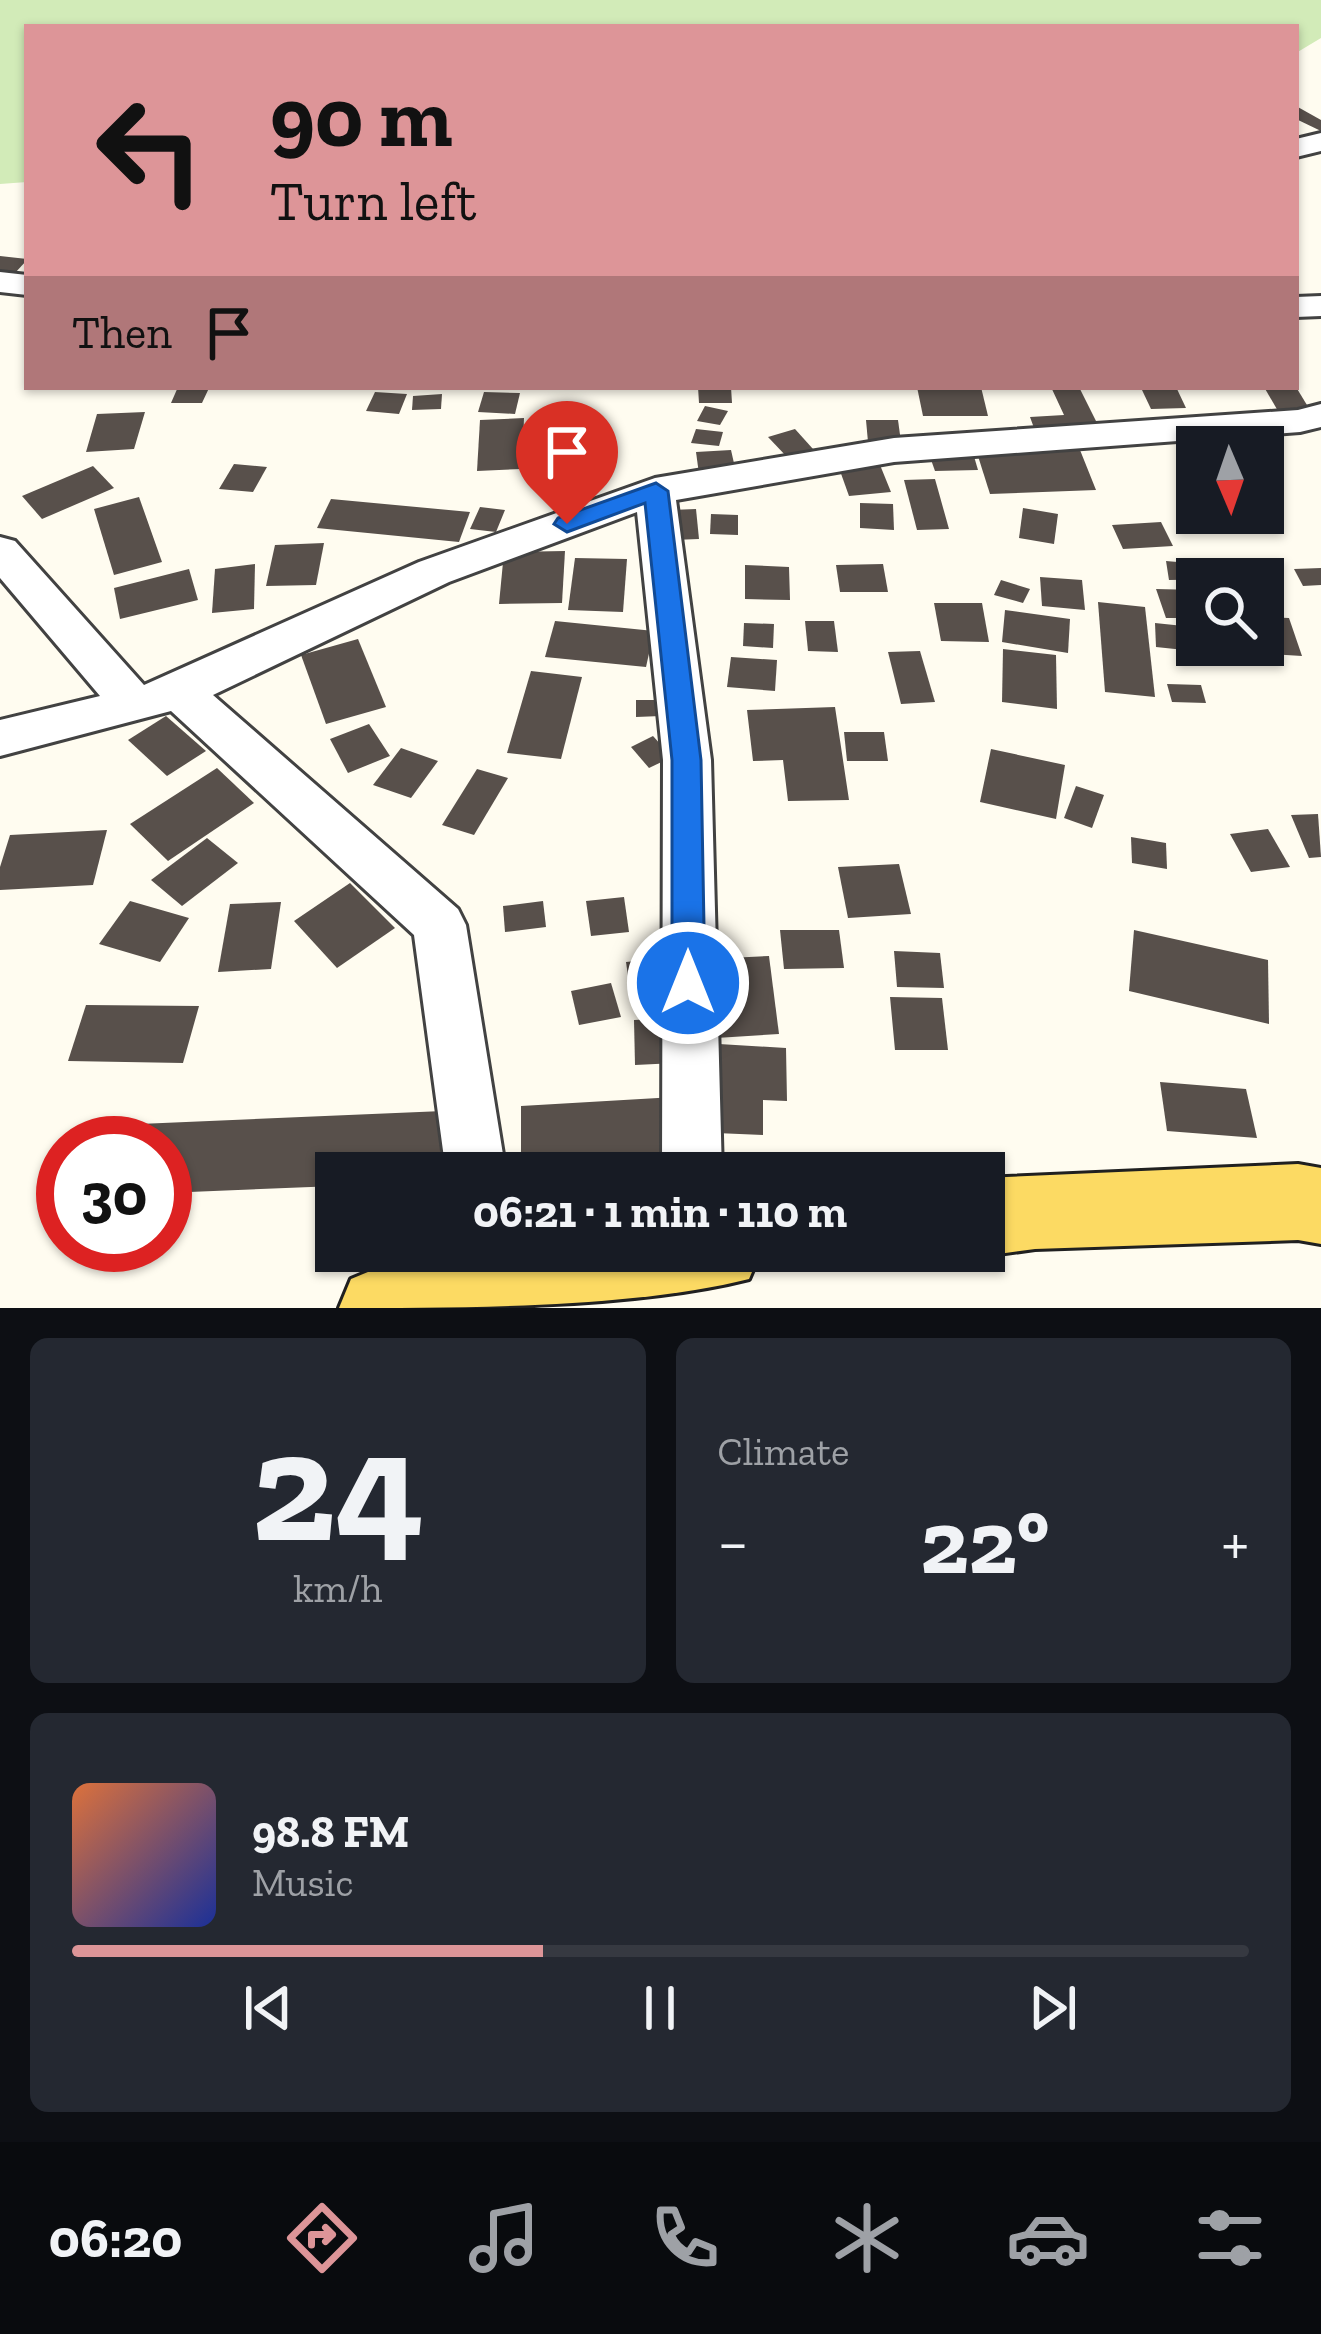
<!DOCTYPE html>
<meta charset="utf-8">
<style>
:root{--surface:#171b24;--page:#242831;--text:#f1f3f6;--muted:#9ea1a6;--line:#363941;--accent:#dd9598}
body{margin:0;font-family:"Zilla Slab",serif;background:var(--page);color:var(--text);height:100vh;display:flex;flex-direction:column;font-size:45px;white-space:nowrap}
*{box-sizing:border-box;margin:0}
p{font-size:39px;color:var(--muted)}
.icon{flex:none;width:66px;height:66px;fill:none;stroke:currentColor;stroke-width:2;stroke-linecap:round;stroke-linejoin:round}
.map{position:relative;height:1308px;overflow:hidden}
.sheet{display:flex;flex-direction:column;gap:30px;padding:30px;background:#0d0f14;flex:1}
.sheet>*{flex:none}
.top-card{position:absolute;left:24px;top:24px;width:1275px;height:366px;border-radius:0px;box-shadow:0 3px 9px #0004;background:#dd9598;color:#111;overflow:hidden}
.needle{width:78px;rotate:178deg}
.controls{position:absolute;left:1176px;top:426px;display:grid;gap:24px}
.controls a{display:grid;place-items:center;width:108px;height:108px;border-radius:0px;background:var(--surface);box-shadow:0 3px 9px #0004;font-size:60px}
.speed{position:absolute;left:36px;top:1116px;display:flex;gap:24px;font-size:60px;font-weight:700;text-align:center}
.speed>*{display:grid;place-content:center;width:156px;height:156px;border-radius:50%;background:var(--surface);box-shadow:0 3px 9px #0004;line-height:1}
.speed .limit{border:18px solid #d22;background:#fff;color:#111}
.pin{position:absolute;display:grid;place-items:center;width:102px;height:102px;color:#fff;margin:-123px -51px;border-radius:50% 50% 50% 0;rotate:-45deg;box-shadow:0 0 12px #0007}
.pin .icon{rotate:45deg}
.me{position:absolute;width:132px;margin:-66px;rotate:0deg;stroke-linejoin:round;filter:drop-shadow(0 0 9px #0008)}
.turn{display:flex;align-items:center;gap:42px;height:252px;padding:0 48px;font-size:54px}
.turn .icon{width:156px;height:156px;stroke-width:2.5}
.turn b{display:block;font-size:84px;line-height:102px}
.then{display:flex;align-items:center;height:114px;padding:0 48px;background:#0003;gap:24px;font-size:45px}
.big{font-size:90px;font-weight:700;line-height:1.1}
.sheet .card{flex:1;display:flex;flex-direction:column;justify-content:center;gap:18px;min-width:0;padding:0 42px;border-radius:18px;background:var(--page)}
.sheet .dial{align-items:center;gap:0}
.dial b{font-size:156px;line-height:1}
.song{display:flex;align-items:center;gap:36px}
.cover{width:144px;height:144px;border-radius:18px;background:linear-gradient(135deg,hsl(20 70% 55%),hsl(230 70% 35%))}
.played{height:12px;border-radius:6px;background:linear-gradient(90deg,var(--accent) 40%,var(--line) 40%)}
.keys{display:flex;justify-content:space-around;direction:ltr}
.heat{display:flex;justify-content:space-between;align-items:center;font-size:66px;direction:ltr}
.sheet .tiles{flex:1;display:grid;gap:30px;grid-template-columns:1fr 1fr}
.card:last-child{grid-column:span 2}
.trip{position:absolute;left:315px;top:1152px;width:690px;height:120px;border-radius:0px;background:var(--surface);box-shadow:0 3px 9px #0004;font-weight:700;line-height:120px;text-align:center}
.dock{display:flex;height:192px;justify-content:space-around;align-items:center;background:#090b0e;color:var(--muted)}
.dock .icon{width:84px;height:84px}
.dock .selected{color:var(--accent)}
.dock b{font-size:54px;color:var(--text)}
.map>svg:first-child{display:block}
.green{fill:#d2ebb8}
.building{fill:#58504b}
.lines{fill:none;stroke-linecap:round;stroke-linejoin:round}
.minor-casing{stroke:#424242;stroke-width:6}
.major-casing{stroke:#202020;stroke-width:6}
.minor{fill:#fff;fill-rule:evenodd}
.major{fill:#fcda63;fill-rule:evenodd}
.route{fill:#1a73e8;stroke:#114b97;stroke-width:3}
</style>
<div class="map">
<svg width="1321" height="1308" viewBox="0 0 1321 1308">
<rect width="100%" height="100%" fill="#fffcf0"/>
<!-- green -->
<polygon class="green" points="0,0 1321,0 1321,38 1296,53 1296,27 27,27 27,182 0,184"/>
<!-- building -->
<g class="building">
<polygon points="1296,106 1321,120 1321,131 1296,119"/>
<polygon points="0,256 27,259 27,260 15,273 0,272"/>
<polygon points="178,387 209,388 202,403 171,403"/>
<polygon points="698,387 731,387 732,403 699,403"/>
<polygon points="917,387 981,387 988,416 923,416"/>
<polygon points="1051,387 1079,387 1098,425 1034,428 1030,417 1064,415"/>
<polygon points="1264,387 1296,387 1310,410 1278,411"/>
<polygon points="1177,389 1186,408 1151,409 1142,390"/>
<polygon points="375,392 407,394 399,414 366,411"/>
<polygon points="484,392 520,393 515,414 478,412"/>
<polygon points="442,394 441,409 412,410 413,396"/>
<polygon points="705,406 728,411 720,425 697,421"/>
<polygon points="145,412 134,449 86,452 97,414"/>
<polygon points="524,418 522,469 477,471 480,420"/>
<polygon points="866,420 898,420 901,442 868,442"/>
<polygon points="696,429 723,432 719,446 691,443"/>
<polygon points="795,429 813,449 787,457 768,437"/>
<polygon points="571,447 570,469 536,469 537,448"/>
<polygon points="731,450 736,472 699,474 696,452"/>
<polygon points="1080,450 1096,490 990,494 977,453"/>
<polygon points="973,453 978,470 935,471 929,454"/>
<polygon points="234,464 267,467 253,492 219,489"/>
<polygon points="880,465 891,492 849,496 839,468"/>
<polygon points="93,466 114,488 42,519 22,496"/>
<polygon points="572,478 599,501 568,516 541,493"/>
<polygon points="935,479 949,529 917,530 904,480"/>
<polygon points="139,497 162,562 114,575 94,509"/>
<polygon points="331,499 470,512 459,542 317,528"/>
<polygon points="860,503 893,504 894,530 860,528"/>
<polygon points="480,507 505,510 496,532 470,529"/>
<polygon points="1023,508 1058,514 1054,544 1019,538"/>
<polygon points="696,509 699,539 673,540 671,510"/>
<polygon points="711,514 738,515 738,535 710,534"/>
<polygon points="1161,522 1173,546 1123,549 1112,525"/>
<polygon points="324,543 316,585 266,586 275,545"/>
<polygon points="565,551 562,603 499,604 504,552"/>
<polygon points="575,558 627,559 623,612 568,610"/>
<polygon points="1166,561 1223,566 1225,579 1169,580"/>
<polygon points="255,564 254,609 212,613 215,569"/>
<polygon points="883,564 888,592 840,592 836,565"/>
<polygon points="745,565 789,567 790,600 745,599"/>
<polygon points="1321,568 1321,585 1303,586 1294,569"/>
<polygon points="189,569 198,600 120,619 114,588"/>
<polygon points="1040,577 1082,580 1085,610 1042,606"/>
<polygon points="1001,580 1030,589 1023,603 994,595"/>
<polygon points="1156,589 1197,590 1197,618 1166,618"/>
<polygon points="1098,602 1145,607 1155,697 1105,692"/>
<polygon points="934,603 982,603 989,642 941,641"/>
<polygon points="1005,610 1070,619 1068,653 1002,642"/>
<polygon points="1263,617 1289,618 1302,656 1270,654"/>
<polygon points="555,621 654,631 646,667 545,657"/>
<polygon points="805,621 834,621 838,652 808,651"/>
<polygon points="744,623 774,624 773,648 743,646"/>
<polygon points="1155,623 1193,627 1194,651 1156,647"/>
<polygon points="358,639 386,707 326,724 301,655"/>
<polygon points="1003,649 1056,655 1057,709 1002,702"/>
<polygon points="920,651 935,702 901,704 888,652"/>
<polygon points="731,657 777,660 775,691 727,687"/>
<polygon points="531,671 582,677 561,759 507,753"/>
<polygon points="1167,684 1201,685 1206,703 1172,702"/>
<polygon points="636,700 660,700 661,716 636,717"/>
<polygon points="835,707 849,800 788,801 783,760 753,761 747,710"/>
<polygon points="166,716 206,751 167,776 128,740"/>
<polygon points="369,724 390,756 348,773 330,739"/>
<polygon points="844,732 884,732 888,761 847,761"/>
<polygon points="653,736 672,757 649,768 631,747"/>
<polygon points="401,748 438,761 411,798 373,785"/>
<polygon points="991,749 1065,765 1056,819 980,802"/>
<polygon points="217,768 254,803 168,861 130,824"/>
<polygon points="477,769 508,778 474,835 442,825"/>
<polygon points="1076,786 1104,795 1092,828 1064,818"/>
<polygon points="1318,814 1321,857 1309,858 1291,815"/>
<polygon points="1268,829 1290,867 1251,872 1230,834"/>
<polygon points="107,830 93,885 0,890 0,867 10,835"/>
<polygon points="1131,837 1166,843 1167,869 1132,863"/>
<polygon points="207,838 238,863 182,906 151,880"/>
<polygon points="899,864 911,914 848,918 838,867"/>
<polygon points="350,883 395,928 337,968 294,921"/>
<polygon points="624,897 629,932 591,936 586,901"/>
<polygon points="130,901 189,918 160,962 99,944"/>
<polygon points="543,901 546,927 505,932 503,906"/>
<polygon points="281,902 271,969 218,972 230,904"/>
<polygon points="780,930 839,930 844,968 784,969"/>
<polygon points="1134,930 1268,960 1269,1024 1129,991"/>
<polygon points="894,951 940,953 944,988 897,987"/>
<polygon points="769,956 779,1034 716,1038 709,959"/>
<polygon points="665,958 669,985 630,990 626,962"/>
<polygon points="611,983 621,1017 579,1025 571,991"/>
<polygon points="890,997 942,998 948,1050 895,1050"/>
<polygon points="86,1005 199,1006 183,1063 68,1061"/>
<polygon points="673,1018 676,1063 635,1065 634,1020"/>
<polygon points="719,1044 786,1048 787,1101 763,1100 763,1135 716,1133"/>
<polygon points="1160,1082 1246,1089 1257,1138 1167,1131"/>
<polygon points="675,1097 678,1156 521,1165 521,1106"/>
<polygon points="443,1111 439,1173 336,1173 336,1186 165,1193 165,1143 112,1143 116,1125"/>
</g>
<g class="lines">
<defs>
<g id="minor">
<polygon points="1321,133 1321,151 1296,157 1296,139"/>
<polygon points="0,272 27,275 27,295 0,292"/>
<polygon points="1321,296 1321,316 1296,317 1296,297"/>
<polygon points="1321,404 1321,427 1300,432 894,462 676,500 711,760 722,1173 662,1173 663,760 637,512 449,582 213,695 458,909 466,925 506,1173 446,1173 414,935 171,711 0,756 0,720 100,696 0,578 0,537 15,541 144,685 419,562 655,478 894,438 1298,410"/>
</g>
<g id="major">
<polygon points="1298,1164 1321,1168 1321,1244 1298,1240 1035,1249 984,1256 973,1251 984,1251 984,1178"/>
<path d="M 477,1251 L 761,1251 L 749,1279 C 635,1308 463,1308 339,1308 L 351,1279 L 380,1267 Z"/>
</g>
</defs>
<!-- minor casing -->
<use href="#minor" class="minor-casing"/>
<!-- major casing -->
<use href="#major" class="major-casing"/>
<!-- minor -->
<use href="#minor" class="minor"/>
<!-- major -->
<use href="#major" class="major"/>
</g>
<!-- route -->
<polygon class="route" points="656,483 668,491 701,760 705,983 700,994 688,998 677,994 672,983 672,760 645,503 567,532 554,524 558,518"/>
</svg>
<div class="controls">
<a><svg class="needle" viewBox="-14 -14 28 28"><path d="M0-13l5 13h-10z" fill="#e53935"/><path d="M0 13l5-13h-10z" fill="#9ea1a6"/></svg></a>
<a><svg class="icon" aria-label="search" viewBox="0 0 24 24"><circle cx="10" cy="10" r="6"/><path d="M15 15l6 6"/></svg></a>
</div>
<div class="speed"><div class="limit">30</div></div>
<div class="pin" style="left:567px;top:524px;background:#d93025"><svg class="icon" aria-label="arrive" viewBox="0 0 24 24"><path d="M6 21V4h12l-3 4 3 4H6"/></svg></div>
<svg class="me" style="left:688px;top:983px" viewBox="-20 -20 40 40"><circle r="17" fill="#1a73e8" stroke="#fff" stroke-width="3"/><path d="M0-11L8 9 0 5-8 9z" fill="#fff"/></svg>
<div class="trip">06:21 · 1 min · 110 m</div>
<div class="top-card">
<div class="turn"><svg class="icon" aria-label="left" viewBox="0 0 24 24"><path d="M17 20v-9H6M10 6l-5 5 5 5"/></svg><div><b>90 m</b>Turn left</div></div>
<div class="then">Then<svg class="icon" aria-label="arrive" viewBox="0 0 24 24"><path d="M6 21V4h12l-3 4 3 4H6"/></svg></div>
</div>
</div>
<section class="sheet">
<div class="tiles">
<div class="card dial"><b>24</b><p>km/h</p></div>
<div class="card"><p>Climate</p>
<div class="heat"><a>−</a><b class="big">22°</b><a>+</a></div>
</div>
<div class="card">
<div class="song"><i class="cover"></i><div><b>98.8 FM</b><p>Music</p></div></div>
<div class="played"></div>
<div class="keys"><svg class="icon" aria-label="previous" viewBox="0 0 24 24"><path d="M18 5L8 12l10 7zM5 5v14"/></svg><svg class="icon" aria-label="pause" viewBox="0 0 24 24"><path d="M8 5v14M16 5v14"/></svg><svg class="icon" aria-label="next" viewBox="0 0 24 24"><path d="M6 5l10 7-10 7zM19 5v14"/></svg></div>
</div>
</div>
</section>
<nav class="dock">
<b>06:20</b>
<svg class="icon selected" aria-label="directions" viewBox="0 0 24 24"><path d="M12 3l9 9-9 9-9-9zM9 14v-3h6M13 9l2 2-2 2"/></svg>
<svg class="icon" aria-label="music" viewBox="0 0 24 24"><path d="M9 18V5l10-2v13"/><circle cx="6" cy="18" r="3"/><circle cx="16" cy="16" r="3"/></svg>
<svg class="icon" aria-label="phone" viewBox="0 0 24 24"><path d="M5 4h4l2 5-3 2q2 4 5 5l2-3 5 2v4C11 20 4 13 5 4z"/></svg>
<svg class="icon" aria-label="climate" viewBox="0 0 24 24"><path d="M12 3v18M4 7l16 10M4 17L20 7"/></svg>
<svg class="icon" aria-label="car" viewBox="0 0 24 24"><path d="M5 17H2v-5l4-1 3-4h7l3 4 3 1v5h-3M9 17h6M6 11h13"/><circle cx="7" cy="17" r="2"/><circle cx="17" cy="17" r="2"/></svg>
<svg class="icon" aria-label="filters" viewBox="0 0 24 24"><path d="M4 7h16M4 17h16"/><circle cx="9" cy="7" r="2"/><circle cx="15" cy="17" r="2"/></svg>
</nav>
